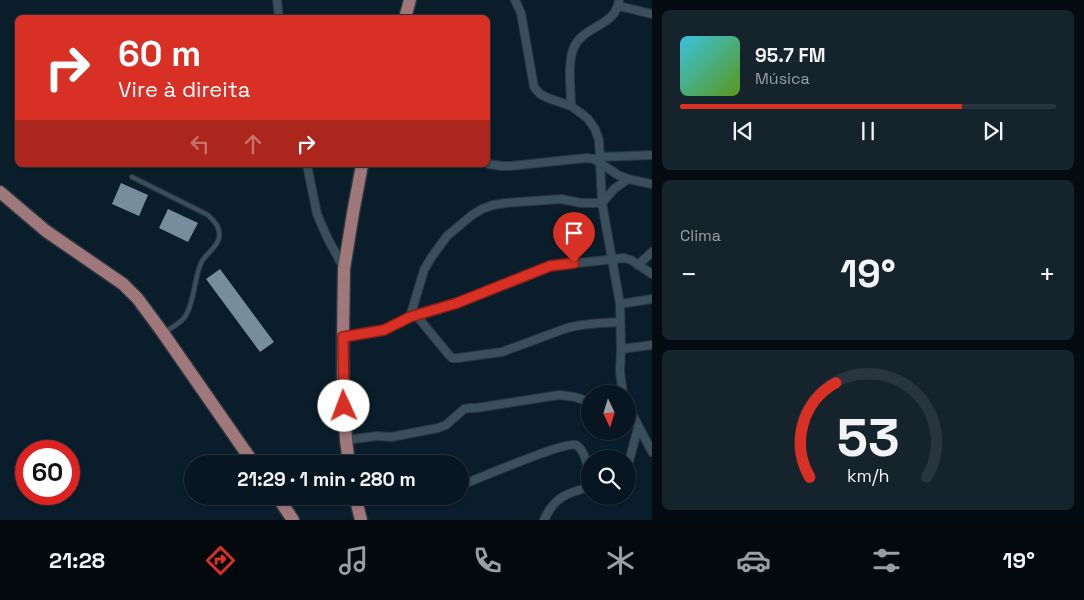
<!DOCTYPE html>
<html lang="pt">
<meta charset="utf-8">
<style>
:root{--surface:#071620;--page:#15232d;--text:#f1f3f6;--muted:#989fa5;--line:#28353e;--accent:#d93025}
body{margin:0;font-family:"Space Grotesk",sans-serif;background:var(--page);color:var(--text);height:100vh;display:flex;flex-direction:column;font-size:19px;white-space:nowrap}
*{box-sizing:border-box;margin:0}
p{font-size:16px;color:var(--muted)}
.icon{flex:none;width:28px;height:28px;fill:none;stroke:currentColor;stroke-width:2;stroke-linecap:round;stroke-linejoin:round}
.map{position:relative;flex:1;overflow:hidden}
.panel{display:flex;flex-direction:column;gap:10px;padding:10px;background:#040c12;width:432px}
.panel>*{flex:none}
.top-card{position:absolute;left:15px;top:15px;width:475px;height:152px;border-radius:8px;box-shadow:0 1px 4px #0004,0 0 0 1px var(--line);background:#d93025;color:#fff;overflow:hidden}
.needle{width:32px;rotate:176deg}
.buttons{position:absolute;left:581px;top:385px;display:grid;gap:10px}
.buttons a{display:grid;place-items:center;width:55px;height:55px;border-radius:50%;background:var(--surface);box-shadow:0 1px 4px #0004,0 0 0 1px var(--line);font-size:25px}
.speed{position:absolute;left:15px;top:440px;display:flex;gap:10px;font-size:25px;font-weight:700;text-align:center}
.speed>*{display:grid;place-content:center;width:65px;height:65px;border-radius:50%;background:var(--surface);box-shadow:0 1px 4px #0004,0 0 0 1px var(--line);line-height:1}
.speed .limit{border:8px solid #d22;background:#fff;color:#111}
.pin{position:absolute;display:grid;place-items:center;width:42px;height:42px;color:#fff;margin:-51px -21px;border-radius:50% 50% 50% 0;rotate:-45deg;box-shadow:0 0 5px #0007}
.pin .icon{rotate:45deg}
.me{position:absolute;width:55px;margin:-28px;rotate:358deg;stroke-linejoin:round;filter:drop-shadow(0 0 4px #0008)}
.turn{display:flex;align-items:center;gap:18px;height:105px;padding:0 20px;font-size:22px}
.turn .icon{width:65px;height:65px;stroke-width:2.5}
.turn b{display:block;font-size:35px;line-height:42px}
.lanes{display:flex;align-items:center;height:48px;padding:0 20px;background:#0003;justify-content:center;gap:25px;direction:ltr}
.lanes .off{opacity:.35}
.big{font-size:38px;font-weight:800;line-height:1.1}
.panel .card{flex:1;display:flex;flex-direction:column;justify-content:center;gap:8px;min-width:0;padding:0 18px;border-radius:8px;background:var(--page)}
.panel .dial{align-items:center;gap:0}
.dial svg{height:130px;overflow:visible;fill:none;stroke:var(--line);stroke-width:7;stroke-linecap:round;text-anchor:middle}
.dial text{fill:var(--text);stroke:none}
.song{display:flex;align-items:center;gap:15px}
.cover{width:60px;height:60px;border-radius:8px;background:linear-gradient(135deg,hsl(190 70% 55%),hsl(90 70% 35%))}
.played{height:5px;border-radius:2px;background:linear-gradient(90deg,var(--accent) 75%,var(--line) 75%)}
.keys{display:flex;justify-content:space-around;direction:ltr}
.heat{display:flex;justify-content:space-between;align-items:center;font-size:28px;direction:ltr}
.trip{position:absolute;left:184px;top:455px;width:285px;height:50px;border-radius:25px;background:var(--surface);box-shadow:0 1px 4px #0004,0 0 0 1px var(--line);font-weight:800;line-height:50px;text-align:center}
.tabs{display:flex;height:80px;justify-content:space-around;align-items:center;background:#03090d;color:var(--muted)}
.tabs .icon{width:35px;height:35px}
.tabs .selected{color:var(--accent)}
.tabs b{font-size:22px;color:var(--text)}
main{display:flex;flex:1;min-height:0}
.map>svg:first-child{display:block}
.building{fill:#768d9c}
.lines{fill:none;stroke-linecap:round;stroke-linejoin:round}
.lane-casing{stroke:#2c353e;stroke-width:6}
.street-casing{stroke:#2c353e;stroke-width:10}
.primary-casing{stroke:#2c353e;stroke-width:15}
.lane{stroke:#394f5c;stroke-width:4}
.street{stroke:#394f5c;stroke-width:8}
.primary{stroke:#9f787b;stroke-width:12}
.route-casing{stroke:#8d1f18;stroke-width:12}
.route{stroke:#d93025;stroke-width:9}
</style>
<main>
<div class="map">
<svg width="652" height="520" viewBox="0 0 652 520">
<rect width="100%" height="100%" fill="#091e2a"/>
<!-- building -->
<g class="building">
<polygon points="121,183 148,195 139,216 112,204"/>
<polygon points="168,209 198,223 188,242 159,228"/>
<polygon points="220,269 274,342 260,352 206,279"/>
</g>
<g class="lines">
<defs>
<path id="lane" d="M 132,177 L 208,215 C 215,222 221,228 219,238 C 217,248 205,254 201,263 C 194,279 194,305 184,318 C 179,324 171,328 165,332"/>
<g id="street">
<polyline points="277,0 279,18"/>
<polyline points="515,0 521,13 534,87 540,94 548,98 571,106 582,114 588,119 595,129 599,140 602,203 620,304 621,349 620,372 623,394"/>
<polyline points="619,6 652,14"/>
<path d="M 571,106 C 571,88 567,63 574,47 C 584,25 616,27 619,0"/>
<polyline points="600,157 652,155"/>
<polyline points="488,164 502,166 511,166 576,159 587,158 594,159 618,175 628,179 652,184"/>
<polyline points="307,165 317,214 327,237 343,267"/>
<polyline points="638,265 652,252"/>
<polyline points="620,304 652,299"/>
<path d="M 416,315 L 449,355 L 452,358 L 458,358 L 502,352 L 567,328 C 584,323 602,323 620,322"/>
<polyline points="410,317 424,270 431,258 447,236 472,215 482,209 493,205 506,203 561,199 581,203 602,203 614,189 628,179"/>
<polyline points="343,337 384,330 410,317 457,303 550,266 624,258 631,260 652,274"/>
<polyline points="621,349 652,345"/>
<polyline points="628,406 652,452"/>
<polyline points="346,440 377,436 391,437 438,428 446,425 464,409 470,408 476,408 559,395 575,397 590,402"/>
<polyline points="628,465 638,428"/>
<path d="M 464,484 C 480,478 565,441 576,445 C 584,448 590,471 590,480"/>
<path d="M 544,520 C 554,497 567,493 590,487"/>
</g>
<g id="primary">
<polyline points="405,18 410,0"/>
<polyline points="0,192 46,231 123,284 138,299 163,333 254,464"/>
<polyline points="349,464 346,440 343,388 343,337 344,269 353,213 362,165"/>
<polyline points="277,496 293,520"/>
<polyline points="355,496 361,520"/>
</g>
</defs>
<!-- lane casing -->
<use href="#lane" class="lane-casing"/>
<!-- street casing -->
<use href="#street" class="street-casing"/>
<!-- primary casing -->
<use href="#primary" class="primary-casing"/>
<!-- lane -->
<use href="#lane" class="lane"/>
<!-- street -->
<use href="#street" class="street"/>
<!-- primary -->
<use href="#primary" class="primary"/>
</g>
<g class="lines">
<defs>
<polyline id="route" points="344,406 343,337 384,330 410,317 457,303 550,266 574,263"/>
</defs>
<!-- route casing -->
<use href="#route" class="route-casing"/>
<!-- route -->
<use href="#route" class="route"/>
</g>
</svg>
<div class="buttons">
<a><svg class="needle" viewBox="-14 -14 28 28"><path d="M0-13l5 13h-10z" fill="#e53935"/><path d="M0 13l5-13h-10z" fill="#989fa5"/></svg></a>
<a><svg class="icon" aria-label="search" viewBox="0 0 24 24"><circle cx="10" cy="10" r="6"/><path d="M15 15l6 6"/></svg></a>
</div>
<div class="speed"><div class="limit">60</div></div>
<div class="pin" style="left:574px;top:263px;background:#d93025"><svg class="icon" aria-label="arrive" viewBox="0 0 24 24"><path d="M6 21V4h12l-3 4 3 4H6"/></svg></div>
<svg class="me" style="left:344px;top:406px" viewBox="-20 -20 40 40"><circle r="19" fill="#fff"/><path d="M0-13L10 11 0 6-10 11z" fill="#d93025"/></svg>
<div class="trip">21:29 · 1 min · 280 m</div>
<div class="top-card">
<div class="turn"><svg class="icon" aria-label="right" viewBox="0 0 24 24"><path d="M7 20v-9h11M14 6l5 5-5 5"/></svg><div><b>60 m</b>Vire à direita</div></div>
<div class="lanes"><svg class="icon off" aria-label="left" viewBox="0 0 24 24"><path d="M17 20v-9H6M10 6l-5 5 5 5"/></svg><svg class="icon off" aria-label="ahead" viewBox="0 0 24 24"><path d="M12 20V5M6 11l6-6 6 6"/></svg><svg class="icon" aria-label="right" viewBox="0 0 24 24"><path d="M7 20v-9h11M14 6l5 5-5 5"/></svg></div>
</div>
</div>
<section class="panel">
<div class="card">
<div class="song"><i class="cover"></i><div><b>95.7 FM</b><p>Música</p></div></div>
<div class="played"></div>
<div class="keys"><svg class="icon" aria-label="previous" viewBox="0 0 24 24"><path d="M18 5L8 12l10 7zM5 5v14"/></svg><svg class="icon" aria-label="pause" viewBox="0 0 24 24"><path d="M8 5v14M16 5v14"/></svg><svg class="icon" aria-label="next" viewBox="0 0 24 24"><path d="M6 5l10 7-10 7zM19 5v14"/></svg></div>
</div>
<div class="card"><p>Clima</p>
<div class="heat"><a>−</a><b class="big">19°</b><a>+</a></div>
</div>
<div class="card dial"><svg viewBox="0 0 100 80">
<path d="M14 69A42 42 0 1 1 86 69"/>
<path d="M14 69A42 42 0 0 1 30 11" stroke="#d93025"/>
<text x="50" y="56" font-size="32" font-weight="700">53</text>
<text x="50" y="72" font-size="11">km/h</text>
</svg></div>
</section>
</main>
<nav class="tabs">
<b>21:28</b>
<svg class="icon selected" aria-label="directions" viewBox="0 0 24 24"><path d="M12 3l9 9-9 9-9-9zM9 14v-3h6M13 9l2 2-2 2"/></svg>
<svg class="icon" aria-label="music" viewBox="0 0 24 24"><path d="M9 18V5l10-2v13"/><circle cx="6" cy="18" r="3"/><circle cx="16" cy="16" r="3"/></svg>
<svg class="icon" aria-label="phone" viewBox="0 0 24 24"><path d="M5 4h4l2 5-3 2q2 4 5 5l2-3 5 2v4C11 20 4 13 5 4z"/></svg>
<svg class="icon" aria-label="climate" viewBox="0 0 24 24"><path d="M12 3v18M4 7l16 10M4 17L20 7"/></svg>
<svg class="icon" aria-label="car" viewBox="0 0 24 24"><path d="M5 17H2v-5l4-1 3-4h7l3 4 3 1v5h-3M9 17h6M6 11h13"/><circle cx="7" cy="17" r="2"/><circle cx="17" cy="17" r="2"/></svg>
<svg class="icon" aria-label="filters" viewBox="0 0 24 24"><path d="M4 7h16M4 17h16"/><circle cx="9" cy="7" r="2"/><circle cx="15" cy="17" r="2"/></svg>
<b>19°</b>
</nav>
